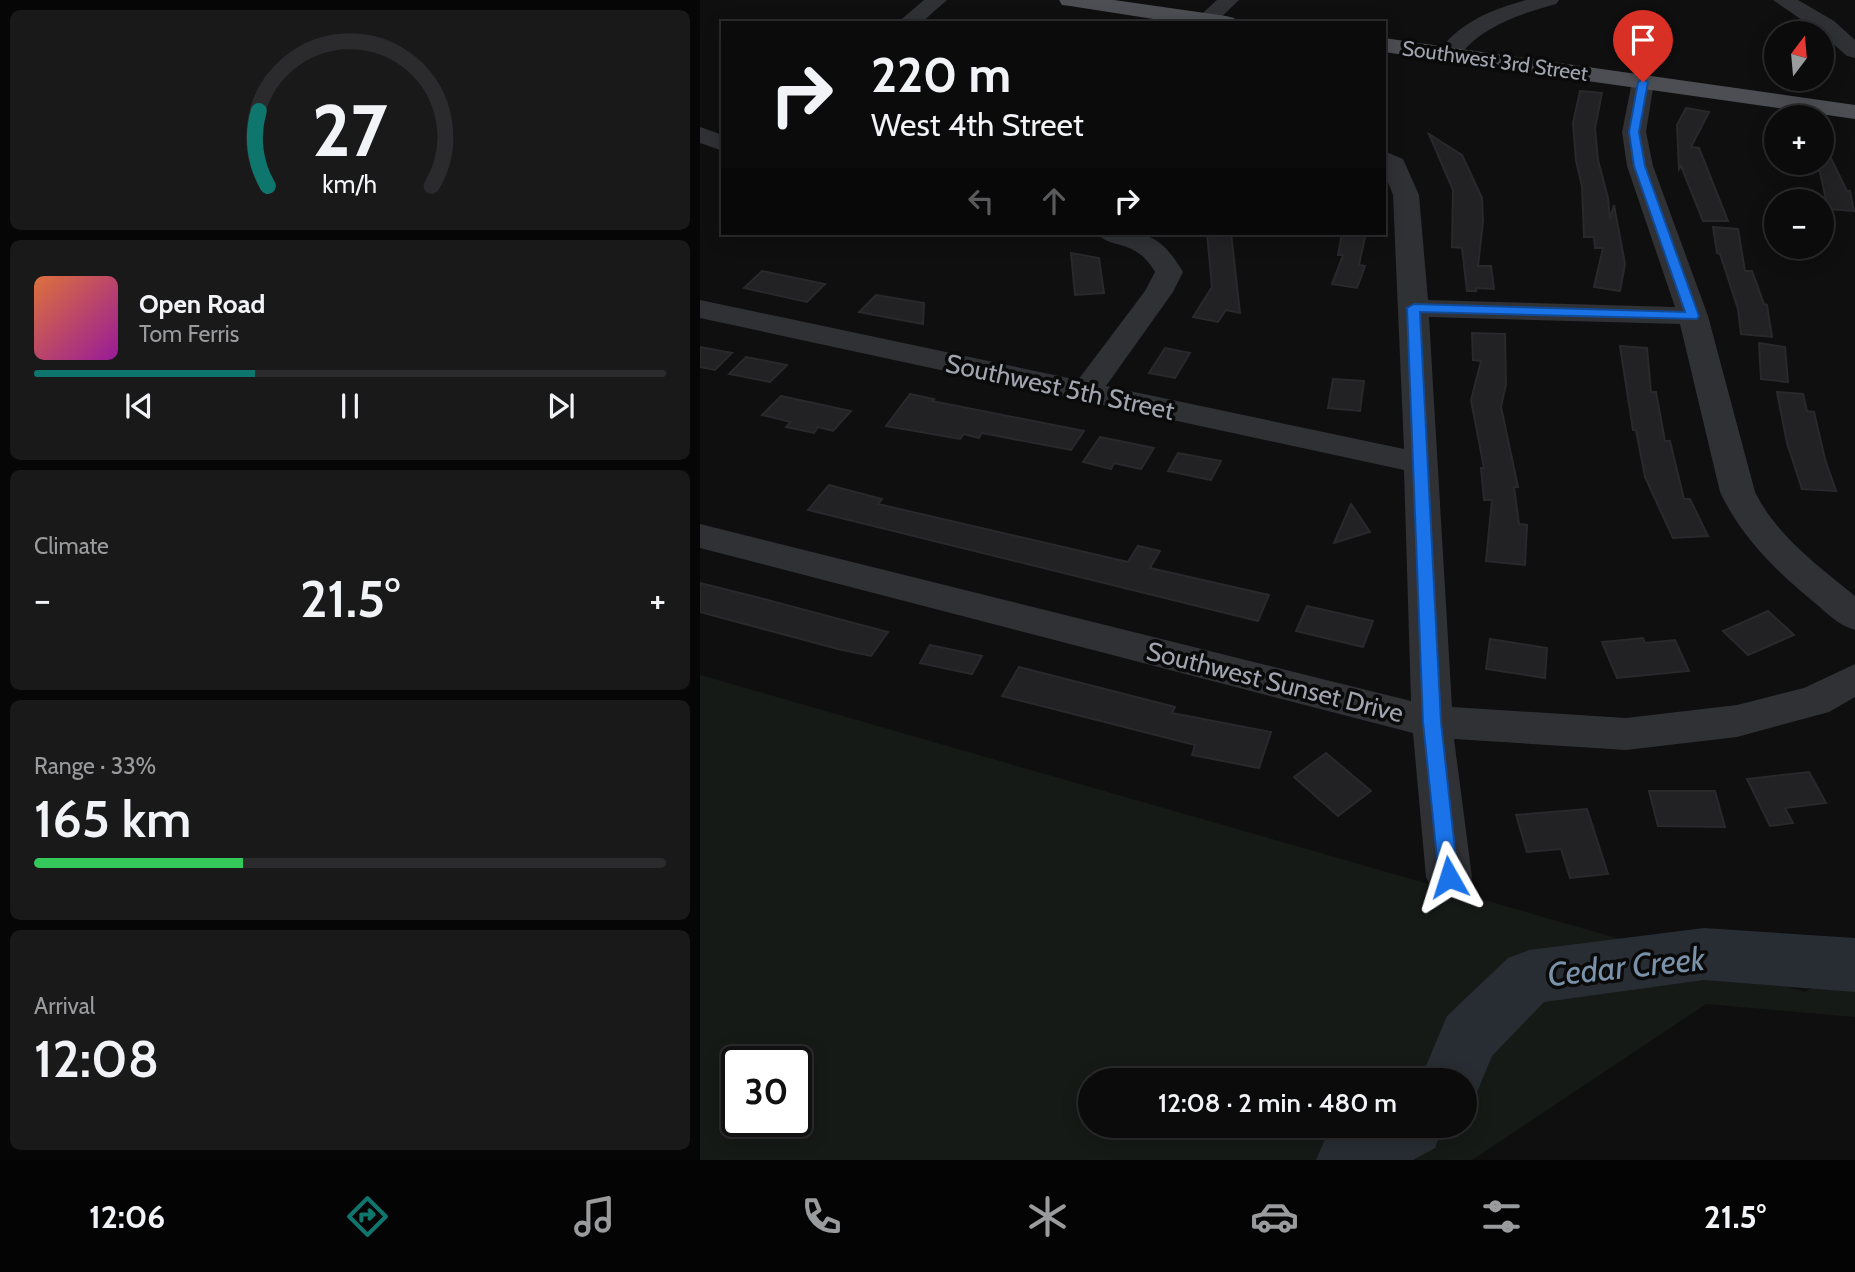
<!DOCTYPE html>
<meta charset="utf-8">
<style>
:root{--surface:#0b0b0c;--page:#19191a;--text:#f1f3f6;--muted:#9a9b9d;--line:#2b2b2d;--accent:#0f766e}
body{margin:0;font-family:Cabin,sans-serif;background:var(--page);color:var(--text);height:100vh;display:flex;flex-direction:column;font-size:26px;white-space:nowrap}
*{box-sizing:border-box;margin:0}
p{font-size:23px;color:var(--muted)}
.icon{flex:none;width:38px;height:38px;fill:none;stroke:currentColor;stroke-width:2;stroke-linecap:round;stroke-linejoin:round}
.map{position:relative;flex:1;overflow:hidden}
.drawer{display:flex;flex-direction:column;gap:10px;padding:10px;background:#060607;width:700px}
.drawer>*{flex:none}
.guide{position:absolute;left:21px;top:21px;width:665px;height:214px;border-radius:0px;box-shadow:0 4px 18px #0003,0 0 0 2px var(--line);background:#0b0b0c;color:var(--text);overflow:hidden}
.needle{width:46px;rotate:16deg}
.controls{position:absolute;left:1064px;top:21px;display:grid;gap:14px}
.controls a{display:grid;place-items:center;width:70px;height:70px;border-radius:50%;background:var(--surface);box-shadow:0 4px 18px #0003,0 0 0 2px var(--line);font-size:35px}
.speed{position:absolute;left:21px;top:1046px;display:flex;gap:14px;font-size:35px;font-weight:700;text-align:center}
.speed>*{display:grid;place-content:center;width:91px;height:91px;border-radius:50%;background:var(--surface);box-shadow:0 4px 18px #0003,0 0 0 2px var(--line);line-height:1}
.speed .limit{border:4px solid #111;border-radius:10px;background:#fff;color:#111}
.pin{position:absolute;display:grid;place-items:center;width:60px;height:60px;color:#fff;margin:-72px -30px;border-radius:50% 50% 50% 0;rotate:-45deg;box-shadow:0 0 7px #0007}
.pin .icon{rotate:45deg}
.me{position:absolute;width:77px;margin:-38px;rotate:354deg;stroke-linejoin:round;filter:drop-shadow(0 0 5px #0008)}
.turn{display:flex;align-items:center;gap:24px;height:147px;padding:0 35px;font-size:32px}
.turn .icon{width:91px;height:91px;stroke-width:2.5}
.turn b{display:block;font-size:49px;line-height:60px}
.lanes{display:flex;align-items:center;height:66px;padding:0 35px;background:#0003;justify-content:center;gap:35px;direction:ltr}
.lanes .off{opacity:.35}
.big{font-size:52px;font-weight:600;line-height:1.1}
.drawer .tile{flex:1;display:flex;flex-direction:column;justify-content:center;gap:10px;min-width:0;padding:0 24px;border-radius:10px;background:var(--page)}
.drawer .dial{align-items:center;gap:0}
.dial svg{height:182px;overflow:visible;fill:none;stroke:var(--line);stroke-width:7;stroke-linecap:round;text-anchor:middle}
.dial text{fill:var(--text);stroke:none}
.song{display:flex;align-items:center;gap:21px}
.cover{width:84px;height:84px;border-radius:10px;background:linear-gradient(135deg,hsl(20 70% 55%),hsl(300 70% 35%))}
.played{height:7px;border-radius:4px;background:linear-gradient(90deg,var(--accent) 35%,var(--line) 35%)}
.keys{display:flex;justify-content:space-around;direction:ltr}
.heat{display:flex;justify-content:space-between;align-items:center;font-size:38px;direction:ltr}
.charge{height:10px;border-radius:5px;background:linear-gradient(90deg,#34c759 33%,var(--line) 0)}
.trip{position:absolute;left:378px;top:1068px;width:399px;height:70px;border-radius:35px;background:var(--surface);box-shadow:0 4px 18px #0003,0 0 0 2px var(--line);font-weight:600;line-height:70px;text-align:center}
.menu{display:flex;height:112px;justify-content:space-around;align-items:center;background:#040405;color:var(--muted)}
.menu .icon{width:49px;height:49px}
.menu .active{color:var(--accent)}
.menu b{font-size:32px;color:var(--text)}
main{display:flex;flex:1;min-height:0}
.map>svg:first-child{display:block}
.green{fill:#161a17;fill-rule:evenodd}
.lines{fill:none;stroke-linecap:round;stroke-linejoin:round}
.river{fill:#272d32;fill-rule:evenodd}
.building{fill:#222224;stroke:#29292c;stroke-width:2}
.minor{fill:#303135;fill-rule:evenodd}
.major{fill:#4d4e53;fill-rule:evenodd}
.route{fill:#1a73e8;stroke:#114b97;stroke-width:2}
.labels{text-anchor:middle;stroke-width:7;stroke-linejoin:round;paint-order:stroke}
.far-street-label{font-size:21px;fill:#a1a5b0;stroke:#0a0a0b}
.street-label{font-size:26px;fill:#a1a5b0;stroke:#0a0a0b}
.near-water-label{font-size:33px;font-style:italic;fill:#7a92a9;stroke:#0a0a0b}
</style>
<main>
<section class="drawer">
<div class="tile dial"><svg viewBox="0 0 100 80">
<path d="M14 69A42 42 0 1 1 86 69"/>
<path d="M14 69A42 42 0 0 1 10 36" stroke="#0f766e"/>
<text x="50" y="56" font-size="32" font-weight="700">27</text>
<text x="50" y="72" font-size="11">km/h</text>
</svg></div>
<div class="tile">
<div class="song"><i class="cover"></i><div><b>Open Road</b><p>Tom Ferris</p></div></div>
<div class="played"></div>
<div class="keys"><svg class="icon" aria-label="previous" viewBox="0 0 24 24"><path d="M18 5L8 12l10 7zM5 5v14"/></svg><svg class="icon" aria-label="pause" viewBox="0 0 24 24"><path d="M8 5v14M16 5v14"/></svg><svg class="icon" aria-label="next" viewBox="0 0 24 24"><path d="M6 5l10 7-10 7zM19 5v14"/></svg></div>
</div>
<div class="tile"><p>Climate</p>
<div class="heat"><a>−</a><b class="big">21.5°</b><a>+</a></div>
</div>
<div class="tile"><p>Range · 33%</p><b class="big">165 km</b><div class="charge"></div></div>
<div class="tile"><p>Arrival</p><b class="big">12:08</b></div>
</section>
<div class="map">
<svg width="1155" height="1160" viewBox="0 0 1155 1160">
<rect width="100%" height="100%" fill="#0f0f10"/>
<!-- green -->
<path class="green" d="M 0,675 L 1105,992 L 1155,958 L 1155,1017 L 1006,1004 L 772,1160 L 0,1160 ZM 37,1062 L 96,1062 L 96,1122 L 37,1122 ZM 390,1080 L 765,1080 L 765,1125 L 390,1125 Z"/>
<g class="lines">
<!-- river -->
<g class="river">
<polygon points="1004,928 1155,938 1155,992 1004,980 844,1002 792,1056 773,1102 765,1105 765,1080 720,1080 747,1016 808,958 829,950"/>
<polygon points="647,1125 744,1125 735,1148 713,1160 616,1160 626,1137"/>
</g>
</g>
<!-- building -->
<g class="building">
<polygon points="880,91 902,93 895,128 898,160 908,198 910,219 914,205 925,264 920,291 894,287 903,248 895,248 894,237 884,237 882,186 876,161 873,123"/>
<polygon points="986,108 1009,112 991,147 999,148 1028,221 1003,221 981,166 979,169 977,125"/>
<polygon points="729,134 762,155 782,198 783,221 778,266 791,266 794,289 776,288 776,291 767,291 762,248 752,247 753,190"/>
<polygon points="1122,140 1147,191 1150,191 1154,211 1128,209 1118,163 1122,163"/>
<polygon points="1013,227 1038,229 1045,271 1052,271 1064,304 1067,305 1072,337 1041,334 1038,309 1020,254 1017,253"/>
<polygon points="507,233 531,233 540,313 526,310 518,322 493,317 512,287"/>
<polygon points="652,233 666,233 659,265 665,266 657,288 632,284 643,255 638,255 642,234"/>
<polygon points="371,253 399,258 404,293 375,295"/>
<polygon points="62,271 125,284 107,302 44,288"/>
<polygon points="176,295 224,303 223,324 159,312"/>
<polygon points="772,333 805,334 806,384 801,407 818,487 814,487 819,524 827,525 825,565 786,561 792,500 784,500 781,468 784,468 771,400 781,361 773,360"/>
<polygon points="1059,343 1085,347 1088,382 1061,379"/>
<polygon points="920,346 947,348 951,392 956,392 965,441 970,441 984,499 990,499 1008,536 973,538 945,477 936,430 933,430"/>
<polygon points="0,347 32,353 15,370 0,367"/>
<polygon points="465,348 490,353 475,378 449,373"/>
<polygon points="46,357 87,365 70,382 29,374"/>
<polygon points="633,379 664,381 660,411 628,408"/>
<polygon points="1077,392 1103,394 1107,411 1114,412 1125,459 1136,491 1102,489 1087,443"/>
<polygon points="210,394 234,399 232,401 384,431 371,450 282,433 279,438 264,434 260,439 186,426"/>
<polygon points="81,396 151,411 133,431 118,427 114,433 86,427 91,422 62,415"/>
<polygon points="400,437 454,448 441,469 414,463 411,469 383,462"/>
<polygon points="478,453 521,461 511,480 468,471"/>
<polygon points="129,485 182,499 178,504 428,562 438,546 460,551 450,568 569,595 558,621 108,510"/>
<polygon points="651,504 670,532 634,543"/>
<polygon points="0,583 60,598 188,632 171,656 138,649 0,612"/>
<polygon points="607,606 673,621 663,647 596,631"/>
<polygon points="1068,611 1094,635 1048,655 1023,631"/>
<polygon points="943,638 945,643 975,640 989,671 917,678 902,642"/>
<polygon points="790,639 847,648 845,678 786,669"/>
<polygon points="230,645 282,656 272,674 220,663"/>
<polygon points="319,667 475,707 472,713 571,732 559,768 492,755 495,745 302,696"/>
<polygon points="626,753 671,791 638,816 594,777"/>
<polygon points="1109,772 1126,803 1085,808 1093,823 1070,826 1047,779"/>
<polygon points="949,791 1015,791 1025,827 958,826"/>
<polygon points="887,809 908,874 870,878 861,849 827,852 816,815"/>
</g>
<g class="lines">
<!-- minor -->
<g class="minor">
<polygon points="224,0 247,0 221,23 197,23"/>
<polygon points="517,0 539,0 515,23 497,23 495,20"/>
<path d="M 826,0 L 859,0 L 856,4 C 817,15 782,26 756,59 L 740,59 L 737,54 C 758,23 790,10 826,0 Z"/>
<polygon points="1073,0 1098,0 1134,21 1155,40 1155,58 1147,56 1118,31"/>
<path d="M 943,75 L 951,77 L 954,82 L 946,132 L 953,166 L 1008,316 L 1055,492 C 1077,536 1117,565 1155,596 L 1155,630 C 1138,625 1128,614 1115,603 C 1076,571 1042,538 1020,492 L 980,324 L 729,317 L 752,707 L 926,718 L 1037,705 L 1104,688 L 1155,664 L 1155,697 L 1129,712 L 1037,737 L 926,750 L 754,739 L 772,877 L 765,891 L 749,896 L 733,891 L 726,877 L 713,733 L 0,548 L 0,524 L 711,701 L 704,470 L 0,318 L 0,300 L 378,380 L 445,291 L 455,272 C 435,237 409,250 397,233 C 442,231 459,231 483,272 L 473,292 L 406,386 L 704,449 L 693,195 L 684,172 L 684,151 L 703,159 L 719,195 L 728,300 L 975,307 L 927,166 L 922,132 L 932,82 L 935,77 Z"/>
<polygon points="0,127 23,135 23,151 0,143"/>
</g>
<!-- major -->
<g class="major">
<polygon points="359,0 414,0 526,16 534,18 537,23 479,23 370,6 362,5"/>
<polygon points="684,38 1155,105 1155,119 684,52"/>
</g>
</g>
<!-- route -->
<polygon class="route" points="943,79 948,82 939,132 945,166 999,316 997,319 720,312 741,722 758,877 756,883 749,885 742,883 739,877 723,722 707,308 714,304 985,312 934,166 929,132 938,82"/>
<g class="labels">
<!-- far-street labels -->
<g class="far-street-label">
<text transform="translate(795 61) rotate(8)" y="7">Southwest 3rd Street</text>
</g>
<!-- street labels -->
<g class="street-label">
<text transform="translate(360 387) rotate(12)" y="9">Southwest 5th Street</text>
<text transform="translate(575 682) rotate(14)" y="9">Southwest Sunset Drive</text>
</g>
<!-- near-water labels -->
<g class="near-water-label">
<text transform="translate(926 966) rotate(-6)" y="12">Cedar Creek</text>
</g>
</g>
</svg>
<div class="controls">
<a><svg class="needle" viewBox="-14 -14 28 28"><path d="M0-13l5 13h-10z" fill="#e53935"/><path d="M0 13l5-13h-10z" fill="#9a9b9d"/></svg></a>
<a>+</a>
<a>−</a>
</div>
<div class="speed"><div class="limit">30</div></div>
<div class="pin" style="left:943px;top:82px;background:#d93025"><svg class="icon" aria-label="arrive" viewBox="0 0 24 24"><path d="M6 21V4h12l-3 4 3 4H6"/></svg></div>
<svg class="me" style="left:749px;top:877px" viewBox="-20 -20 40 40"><path d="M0-17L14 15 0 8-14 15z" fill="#1a73e8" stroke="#fff" stroke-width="4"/></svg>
<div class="trip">12:08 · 2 min · 480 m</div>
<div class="guide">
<div class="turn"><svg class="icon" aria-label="right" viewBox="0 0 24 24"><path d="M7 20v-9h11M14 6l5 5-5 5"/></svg><div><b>220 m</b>West 4th Street</div></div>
<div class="lanes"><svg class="icon off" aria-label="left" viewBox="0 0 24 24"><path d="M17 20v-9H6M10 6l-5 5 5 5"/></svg><svg class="icon off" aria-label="ahead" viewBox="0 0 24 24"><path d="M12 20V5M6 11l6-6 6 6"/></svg><svg class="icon" aria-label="right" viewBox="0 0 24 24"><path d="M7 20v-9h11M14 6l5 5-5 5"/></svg></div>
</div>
</div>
</main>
<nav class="menu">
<b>12:06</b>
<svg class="icon active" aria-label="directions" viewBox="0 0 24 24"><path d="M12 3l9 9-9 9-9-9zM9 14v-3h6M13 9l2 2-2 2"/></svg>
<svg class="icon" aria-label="music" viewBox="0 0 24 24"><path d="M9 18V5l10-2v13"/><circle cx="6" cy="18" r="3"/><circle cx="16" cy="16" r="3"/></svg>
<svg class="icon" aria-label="phone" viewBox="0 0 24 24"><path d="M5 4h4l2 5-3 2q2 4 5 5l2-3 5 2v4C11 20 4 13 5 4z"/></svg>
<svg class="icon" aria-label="climate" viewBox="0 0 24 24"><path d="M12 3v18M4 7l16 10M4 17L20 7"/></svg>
<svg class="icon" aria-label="car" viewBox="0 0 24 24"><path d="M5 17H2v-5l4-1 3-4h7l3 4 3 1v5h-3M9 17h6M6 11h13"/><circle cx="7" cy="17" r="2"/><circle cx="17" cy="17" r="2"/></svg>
<svg class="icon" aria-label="filters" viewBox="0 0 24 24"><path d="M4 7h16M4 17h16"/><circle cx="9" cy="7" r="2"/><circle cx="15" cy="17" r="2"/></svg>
<b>21.5°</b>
</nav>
